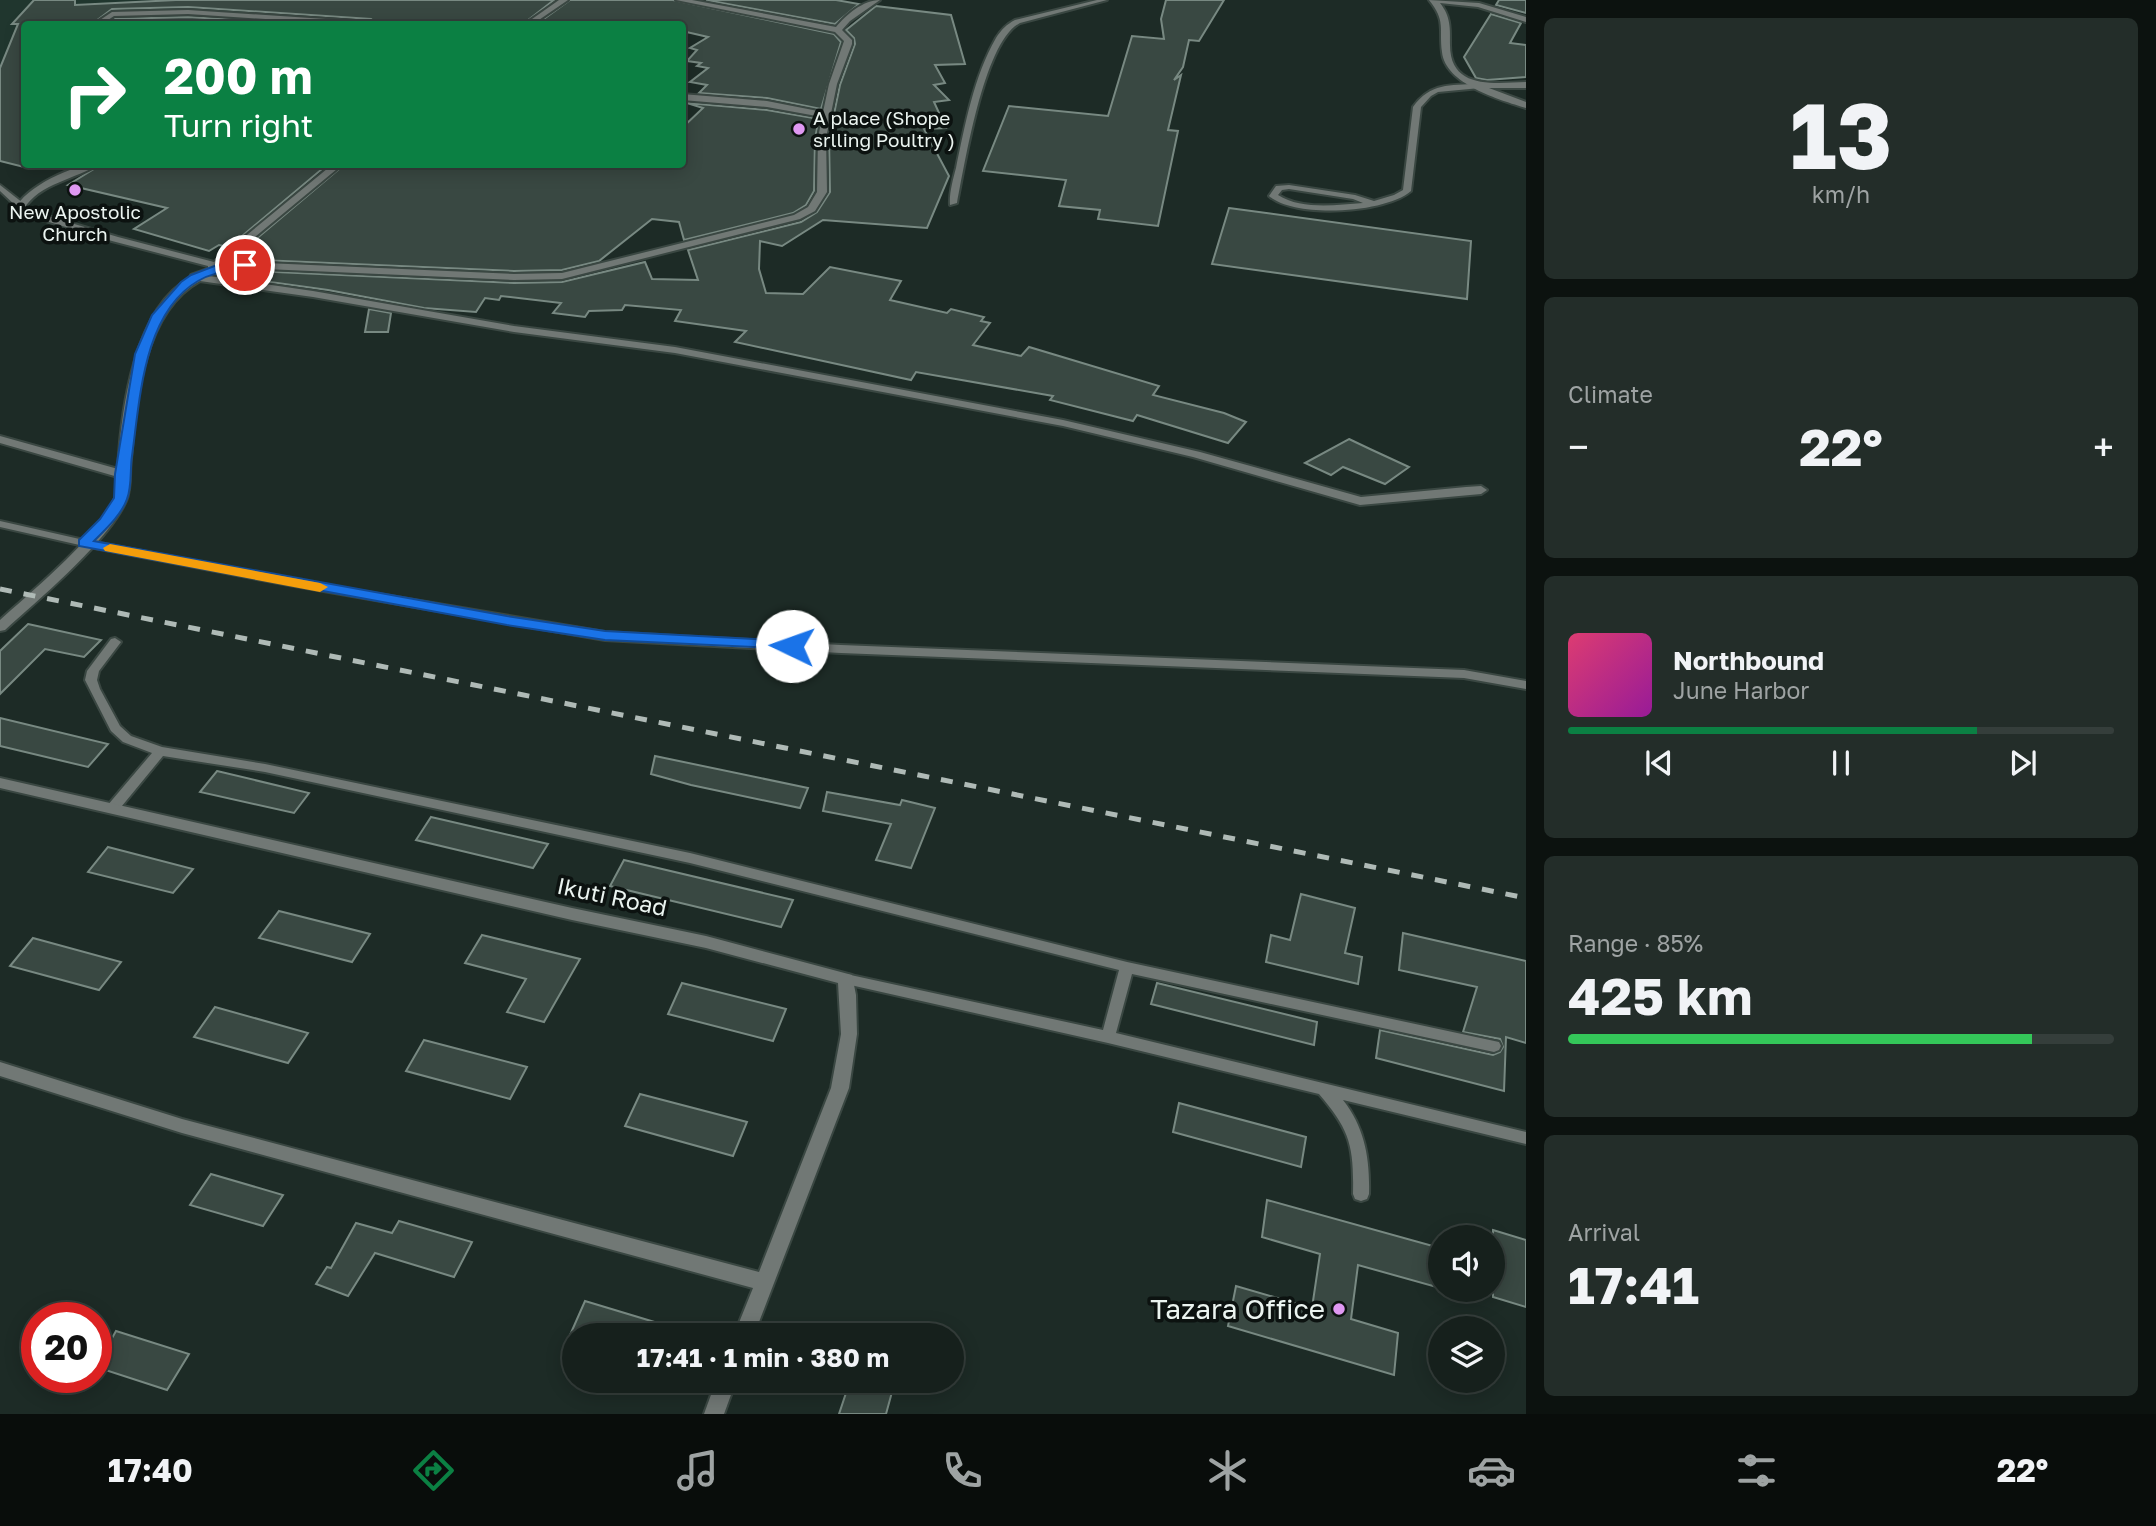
<!DOCTYPE html>
<meta charset="utf-8">
<style>
:root{--surface:#16201c;--page:#232d29;--text:#f1f3f6;--muted:#9ea3a3;--line:#353e3b;--accent:#0b8043}
body{margin:0;font-family:"Golos Text",sans-serif;background:var(--page);color:var(--text);height:100vh;display:flex;flex-direction:column;font-size:26px;white-space:nowrap}
*{box-sizing:border-box;margin:0}
p{font-size:23px;color:var(--muted)}
.icon{flex:none;width:38px;height:38px;fill:none;stroke:currentColor;stroke-width:2;stroke-linecap:round;stroke-linejoin:round}
.map{position:relative;flex:1;overflow:hidden}
.sheet{display:flex;flex-direction:column;gap:18px;padding:18px;background:#0c120f;width:630px}
.sheet>*{flex:none}
.banner{position:absolute;left:21px;top:21px;width:665px;height:147px;border-radius:7px;box-shadow:0 4px 18px #0003,0 0 0 2px var(--line);background:#0b8043;color:#fff;overflow:hidden}
.controls{position:absolute;left:1428px;top:1225px;display:grid;gap:14px}
.controls a{display:grid;place-items:center;width:77px;height:77px;border-radius:50%;background:var(--surface);box-shadow:0 4px 18px #0003,0 0 0 2px var(--line);font-size:35px}
.speed{position:absolute;left:21px;top:1302px;display:flex;gap:14px;font-size:35px;font-weight:700;text-align:center}
.speed>*{display:grid;place-content:center;width:91px;height:91px;border-radius:50%;background:var(--surface);box-shadow:0 4px 18px #0003,0 0 0 2px var(--line);line-height:1}
.speed .limit{border:10px solid #d22;background:#fff;color:#111}
.pin{position:absolute;display:grid;place-items:center;width:60px;height:60px;color:#fff;margin:-30px;border:4px solid #fff;border-radius:50%;box-shadow:0 2px 7px #0007}
.me{position:absolute;width:77px;margin:-38px;rotate:273deg;stroke-linejoin:round;filter:drop-shadow(0 0 5px #0008)}
.turn{display:flex;align-items:center;gap:24px;height:147px;padding:0 28px;font-size:32px}
.turn .icon{width:91px;height:91px;stroke-width:2.5}
.turn b{display:block;font-size:49px;line-height:60px}
.big{font-size:52px;font-weight:700;line-height:1.1}
.sheet .widget{flex:1;display:flex;flex-direction:column;justify-content:center;gap:10px;min-width:0;padding:0 24px;border-radius:10px;background:var(--page)}
.sheet .dial{align-items:center;gap:0}
.dial b{font-size:91px;line-height:1}
.song{display:flex;align-items:center;gap:21px}
.cover{width:84px;height:84px;border-radius:10px;background:linear-gradient(135deg,hsl(340 70% 55%),hsl(300 70% 35%))}
.played{height:7px;border-radius:4px;background:linear-gradient(90deg,var(--accent) 75%,var(--line) 75%)}
.keys{display:flex;justify-content:space-around;direction:ltr}
.heat{display:flex;justify-content:space-between;align-items:center;font-size:38px;direction:ltr}
.charge{height:10px;border-radius:5px;background:linear-gradient(90deg,#34c759 85%,var(--line) 0)}
.trip{position:absolute;left:562px;top:1323px;width:402px;height:70px;border-radius:35px;background:var(--surface);box-shadow:0 4px 18px #0003,0 0 0 2px var(--line);font-weight:700;line-height:70px;text-align:center}
.tabs{display:flex;height:112px;justify-content:space-around;align-items:center;background:#090d0b;color:var(--muted)}
.tabs .icon{width:49px;height:49px}
.tabs .active{color:var(--accent)}
.tabs b{font-size:32px;color:var(--text)}
main{display:flex;flex:1;min-height:0}
.map>svg:first-child{display:block}
.built{fill:#20362e}
.building{fill:#394842;stroke:#788982;stroke-width:2}
.lines{fill:none;stroke-linecap:round;stroke-linejoin:round}
.service-casing{stroke:#3a4742;stroke-width:4}
.minor-casing{stroke:#3a4742;stroke-width:4}
.service{fill:#717875;fill-rule:evenodd}
.minor{fill:#717875;fill-rule:evenodd}
.rail{stroke:#afbab6;stroke-width:5;stroke-dasharray:12 12;stroke-linecap:butt}
.route{fill:#1a73e8;stroke:#114b97;stroke-width:2}
.slow{fill:#f59e0b}
.poi-dot{fill:#df98f2;stroke:#0c1210;stroke-width:2.5}
.labels{text-anchor:middle;stroke-width:7;stroke-linejoin:round;paint-order:stroke}
.far-poi-label{font-size:19px;fill:#ebf4f0;stroke:#0c1210;text-anchor:start}
.street-label{font-size:23px;fill:#ebf4f0;stroke:#0c1210}
.near-poi-label{font-size:28px;fill:#ebf4f0;stroke:#0c1210;text-anchor:end}
</style>
<main>
<div class="map">
<svg width="1526" height="1414" viewBox="0 0 1526 1414">
<rect width="100%" height="100%" fill="#1d2b26"/>
<!-- built -->
<polygon class="built" points="0,0 244,0 244,24 24,24 24,68 0,70"/>
<!-- building -->
<g class="building">
<polygon points="34,0 75,0 75,5 176,0 554,0 523,24 377,24 371,19 188,7 112,9 92,24 24,24 24,167 0,161 0,68 18,24 12,24"/>
<polygon points="570,0 673,0 834,34 841,42 821,109 767,98 699,93 707,85 690,82 708,68 697,66 701,63 687,61 697,50 690,48 708,37 682,31 682,24 564,24 541,21"/>
<polygon points="706,0 836,0 859,4 835,24"/>
<polygon points="1166,0 1224,0 1199,41 1189,40 1183,67 1174,80 1181,75 1168,130 1178,131 1158,226 1098,219 1100,210 1059,206 1066,180 983,171 1009,106 1108,116 1132,36 1164,39 1161,19"/>
<polygon points="1499,0 1526,0 1526,13 1496,5"/>
<polygon points="876,6 951,15 965,64 935,65 945,83 934,85 949,100 934,102 946,128 924,129 949,176 927,228 823,220 782,246 760,241 759,269 766,293 803,294 830,267 901,281 890,300 947,313 951,309 984,317 981,321 990,323 973,345 1021,356 1029,347 1159,386 1153,395 1224,413 1246,422 1228,443 1137,415 1133,421 1050,400 1053,396 916,372 911,380 735,342 746,331 675,321 681,310 625,305 622,310 589,311 585,317 553,313 561,303 501,296 499,300 485,298 476,312 424,308 328,290 249,279 253,271 514,283 562,282 645,262 652,279 698,280 688,250 801,222 817,212 830,192 829,138 840,85 855,44 854,38 846,30"/>
<polygon points="1491,14 1521,23 1510,43 1526,45 1526,77 1487,80 1476,78 1464,57"/>
<polygon points="188,17 310,24 199,24 143,21 140,24 106,24 115,19"/>
<polygon points="687,103 767,110 819,119 815,138 814,191 806,205 793,213 684,240 679,222 652,219 599,261 562,270 514,271 260,260 264,253 244,249 345,164 682,164 682,128 703,108"/>
<polygon points="102,164 328,164 229,247 219,245 209,251 134,229 167,208 68,185"/>
<polygon points="1229,208 1471,241 1467,299 1212,264"/>
<polygon points="369,309 391,313 388,332 365,332"/>
<polygon points="1349,439 1370,449 1409,467 1385,484 1343,467 1331,475 1305,463"/>
<polygon points="28,624 101,640 84,657 45,649 0,694 0,651"/>
<polygon points="0,718 108,744 88,767 0,746"/>
<polygon points="655,756 808,788 800,808 691,785 651,774"/>
<polygon points="217,771 309,793 294,813 200,792"/>
<polygon points="827,792 900,805 902,800 935,808 911,868 876,860 891,824 823,811"/>
<polygon points="431,817 548,844 533,868 416,840"/>
<polygon points="108,847 193,869 173,893 88,872"/>
<polygon points="624,860 793,900 781,927 610,886"/>
<polygon points="1301,894 1355,908 1345,953 1362,957 1358,984 1266,962 1271,935 1290,940"/>
<polygon points="279,911 370,934 352,962 259,938"/>
<polygon points="1403,933 1526,961 1526,1043 1506,1037 1504,1091 1376,1058 1380,1030 1493,1055 1500,1052 1503,1047 1500,1039 1463,1032 1477,987 1399,970"/>
<polygon points="482,935 580,959 544,1022 507,1012 526,979 465,963"/>
<polygon points="33,938 121,962 99,990 10,966"/>
<polygon points="682,983 786,1009 773,1041 668,1014"/>
<polygon points="1157,983 1317,1022 1314,1045 1151,1004"/>
<polygon points="215,1007 308,1033 288,1063 194,1037"/>
<polygon points="424,1040 527,1067 510,1099 406,1071"/>
<polygon points="640,1094 747,1122 733,1156 625,1126"/>
<polygon points="1179,1103 1306,1137 1301,1167 1173,1132"/>
<polygon points="211,1174 283,1195 263,1226 190,1205"/>
<polygon points="1267,1200 1440,1248 1440,1288 1358,1265 1351,1319 1398,1333 1394,1375 1228,1326 1236,1286 1312,1308 1320,1254 1262,1237"/>
<polygon points="399,1221 472,1242 454,1277 375,1253 348,1296 316,1284 327,1267 331,1268 356,1223 392,1233"/>
<polygon points="1493,1230 1526,1240 1526,1307 1493,1297"/>
<polygon points="585,1301 681,1330 680,1335 570,1335"/>
<polygon points="116,1331 189,1354 167,1390 96,1367"/>
<polygon points="850,1381 895,1381 886,1414 839,1414"/>
</g>
<g class="lines">
<defs>
<g id="service">
<path d="M 1097,0 L 1107,0 L 1020,23 C 984,41 965,163 957,203 L 950,205 C 949,194 953,179 956,168 C 965,125 974,76 996,38 C 1001,30 1007,24 1015,20 Z"/>
<path d="M 1477,84 L 1481,86 L 1480,88 L 1438,92 L 1431,96 L 1421,107 L 1411,191 C 1386,213 1295,219 1269,196 L 1276,186 L 1289,185 L 1355,195 L 1374,201 L 1394,195 L 1403,190 L 1413,107 C 1430,83 1450,85 1477,84 ZM 1289,189 L 1353,199 L 1363,203 C 1336,205 1301,210 1278,195 L 1282,190 Z"/>
<polygon points="0,185 23,203 23,207 17,207 0,191"/>
<polygon points="0,521 84,540 289,579 605,632 841,645 1464,670 1526,681 1526,689 1464,678 841,653 605,640 289,585 84,546 0,527"/>
<path d="M 115,638 L 121,642 L 99,671 L 97,680 L 100,689 L 120,726 L 131,736 L 162,747 L 265,764 L 690,853 L 1127,962 L 1499,1042 L 1501,1046 L 1499,1050 L 1494,1052 L 1132,974 L 1116,1033 L 1526,1132 L 1526,1144 L 1343,1100 C 1365,1128 1370,1159 1369,1194 L 1367,1199 L 1361,1201 L 1355,1199 L 1353,1194 C 1354,1146 1350,1130 1319,1094 L 1108,1043 L 846,984 L 841,983 L 839,979 L 841,975 L 846,974 L 1103,1030 L 1119,970 L 690,863 L 265,772 L 163,756 L 117,812 L 107,812 L 105,809 L 107,806 L 152,753 L 123,742 L 111,731 L 85,680 L 87,671 L 111,639 Z"/>
</g>
<g id="minor">
<polygon points="559,0 568,0 533,24 525,24"/>
<path d="M 676,0 L 692,0 L 836,27 C 846,15 863,0 880,0 L 850,21 L 842,30 L 852,40 L 852,44 L 837,84 L 826,138 L 827,192 L 815,211 L 800,219 L 562,279 L 514,280 L 245,268 L 209,276 L 313,291 L 514,326 L 675,347 L 1063,420 L 1200,452 L 1361,497 L 1466,487 L 1481,486 L 1487,490 L 1481,494 L 1360,505 L 1193,457 L 1063,426 L 675,353 L 514,332 L 313,297 L 200,281 C 143,312 136,401 131,459 C 129,472 132,488 126,501 C 107,543 40,598 5,630 L 0,631 L 0,620 C 29,594 103,532 115,498 C 118,491 117,484 118,477 L 0,443 L 0,436 L 118,469 C 121,411 134,308 190,278 L 191,275 L 208,269 L 208,266 L 112,241 L 16,212 L 14,210 C 26,186 74,164 99,164 C 77,179 39,183 24,209 L 118,237 L 214,262 L 333,164 L 343,164 L 220,266 L 245,262 L 514,274 L 562,273 L 794,215 L 808,207 L 817,192 L 818,138 L 822,117 L 767,107 L 682,100 L 682,94 L 767,101 L 823,112 L 829,84 L 844,41 L 835,32 Z"/>
<path d="M 1429,0 L 1479,3 L 1526,17 L 1526,22 L 1478,7 L 1440,3 C 1451,17 1450,28 1450,45 C 1450,90 1495,83 1526,82 L 1526,88 L 1489,88 L 1526,102 L 1526,108 C 1500,100 1445,84 1442,52 C 1439,28 1446,21 1429,0 Z"/>
<polygon points="188,10 371,22 375,24 343,24 188,14 114,16 102,24 94,24 112,12"/>
<polygon points="0,778 572,908 706,936 852,975 856,995 857,1034 849,1088 754,1335 734,1335 753,1288 182,1133 0,1076 0,1062 182,1119 759,1272 831,1088 841,1034 838,983 706,948 572,920 0,788"/>
<polygon points="716,1381 736,1381 724,1414 704,1414"/>
</g>
</defs>
<!-- service casing -->
<use href="#service" class="service-casing"/>
<!-- minor casing -->
<use href="#minor" class="minor-casing"/>
<!-- service -->
<use href="#service" class="service"/>
<!-- minor -->
<use href="#minor" class="minor"/>
<!-- rail -->
<polyline class="rail" points="0,589 1526,898"/>
</g>
<!-- route -->
<path class="route" d="M 245,262 L 249,263 L 249,268 C 231,272 214,271 198,281 C 143,313 140,400 132,456 C 130,469 132,487 127,499 C 122,514 106,529 94,541 L 507,616 L 605,631 L 792,641 L 800,646 L 797,649 L 605,640 L 507,625 L 79,546 L 79,540 L 100,519 L 114,498 L 115,474 L 135,354 L 152,315 L 181,282 L 191,275 L 217,265 Z"/>
<!-- slow -->
<polygon class="slow" points="110,544 320,583 328,587 320,592 105,551 103,548"/>
<!-- markers -->
<g class="poi-dot">
<circle cx="799" cy="129" r="7"/>
<circle cx="75" cy="190" r="7"/>
<circle cx="1339" cy="1309" r="7"/>
</g>
<g class="labels">
<!-- far-poi labels -->
<g class="far-poi-label">
<text x="813" y="125">A place (Shope<tspan x="813" dy="22">srlling Poultry )</tspan></text>
<text x="75" y="219" text-anchor="middle">New Apostolic<tspan x="75" dy="22">Church</tspan></text>
</g>
<!-- street labels -->
<g class="street-label">
<text transform="translate(612 897) rotate(12)" y="8">Ikuti Road</text>
</g>
<!-- near-poi labels -->
<g class="near-poi-label">
<text x="1325" y="1319">Tazara Office</text>
</g>
</g>
</svg>
<div class="controls">
<a><svg class="icon" aria-label="sound" viewBox="0 0 24 24"><path d="M4 9h4l5-4v14l-5-4H4zM17 9q2 3 0 6"/></svg></a>
<a><svg class="icon" aria-label="layers" viewBox="0 0 24 24"><path d="M12 4l9 5-9 5-9-5zM3 14l9 5 9-5"/></svg></a>
</div>
<div class="speed"><div class="limit">20</div></div>
<div class="pin" style="left:245px;top:265px;background:#d93025"><svg class="icon" aria-label="arrive" viewBox="0 0 24 24"><path d="M6 21V4h12l-3 4 3 4H6"/></svg></div>
<svg class="me" style="left:792px;top:646px" viewBox="-20 -20 40 40"><circle r="19" fill="#fff"/><path d="M0-13L10 11 0 6-10 11z" fill="#1a73e8"/></svg>
<div class="trip">17:41 · 1 min · 380 m</div>
<div class="banner">
<div class="turn"><svg class="icon" aria-label="right" viewBox="0 0 24 24"><path d="M7 20v-9h11M14 6l5 5-5 5"/></svg><div><b>200 m</b>Turn right</div></div>
</div>
</div>
<section class="sheet">
<div class="widget dial"><b>13</b><p>km/h</p></div>
<div class="widget"><p>Climate</p>
<div class="heat"><a>−</a><b class="big">22°</b><a>+</a></div>
</div>
<div class="widget">
<div class="song"><i class="cover"></i><div><b>Northbound</b><p>June Harbor</p></div></div>
<div class="played"></div>
<div class="keys"><svg class="icon" aria-label="previous" viewBox="0 0 24 24"><path d="M18 5L8 12l10 7zM5 5v14"/></svg><svg class="icon" aria-label="pause" viewBox="0 0 24 24"><path d="M8 5v14M16 5v14"/></svg><svg class="icon" aria-label="next" viewBox="0 0 24 24"><path d="M6 5l10 7-10 7zM19 5v14"/></svg></div>
</div>
<div class="widget"><p>Range · 85%</p><b class="big">425 km</b><div class="charge"></div></div>
<div class="widget"><p>Arrival</p><b class="big">17:41</b></div>
</section>
</main>
<nav class="tabs">
<b>17:40</b>
<svg class="icon active" aria-label="directions" viewBox="0 0 24 24"><path d="M12 3l9 9-9 9-9-9zM9 14v-3h6M13 9l2 2-2 2"/></svg>
<svg class="icon" aria-label="music" viewBox="0 0 24 24"><path d="M9 18V5l10-2v13"/><circle cx="6" cy="18" r="3"/><circle cx="16" cy="16" r="3"/></svg>
<svg class="icon" aria-label="phone" viewBox="0 0 24 24"><path d="M5 4h4l2 5-3 2q2 4 5 5l2-3 5 2v4C11 20 4 13 5 4z"/></svg>
<svg class="icon" aria-label="climate" viewBox="0 0 24 24"><path d="M12 3v18M4 7l16 10M4 17L20 7"/></svg>
<svg class="icon" aria-label="car" viewBox="0 0 24 24"><path d="M5 17H2v-5l4-1 3-4h7l3 4 3 1v5h-3M9 17h6M6 11h13"/><circle cx="7" cy="17" r="2"/><circle cx="17" cy="17" r="2"/></svg>
<svg class="icon" aria-label="filters" viewBox="0 0 24 24"><path d="M4 7h16M4 17h16"/><circle cx="9" cy="7" r="2"/><circle cx="15" cy="17" r="2"/></svg>
<b>22°</b>
</nav>
